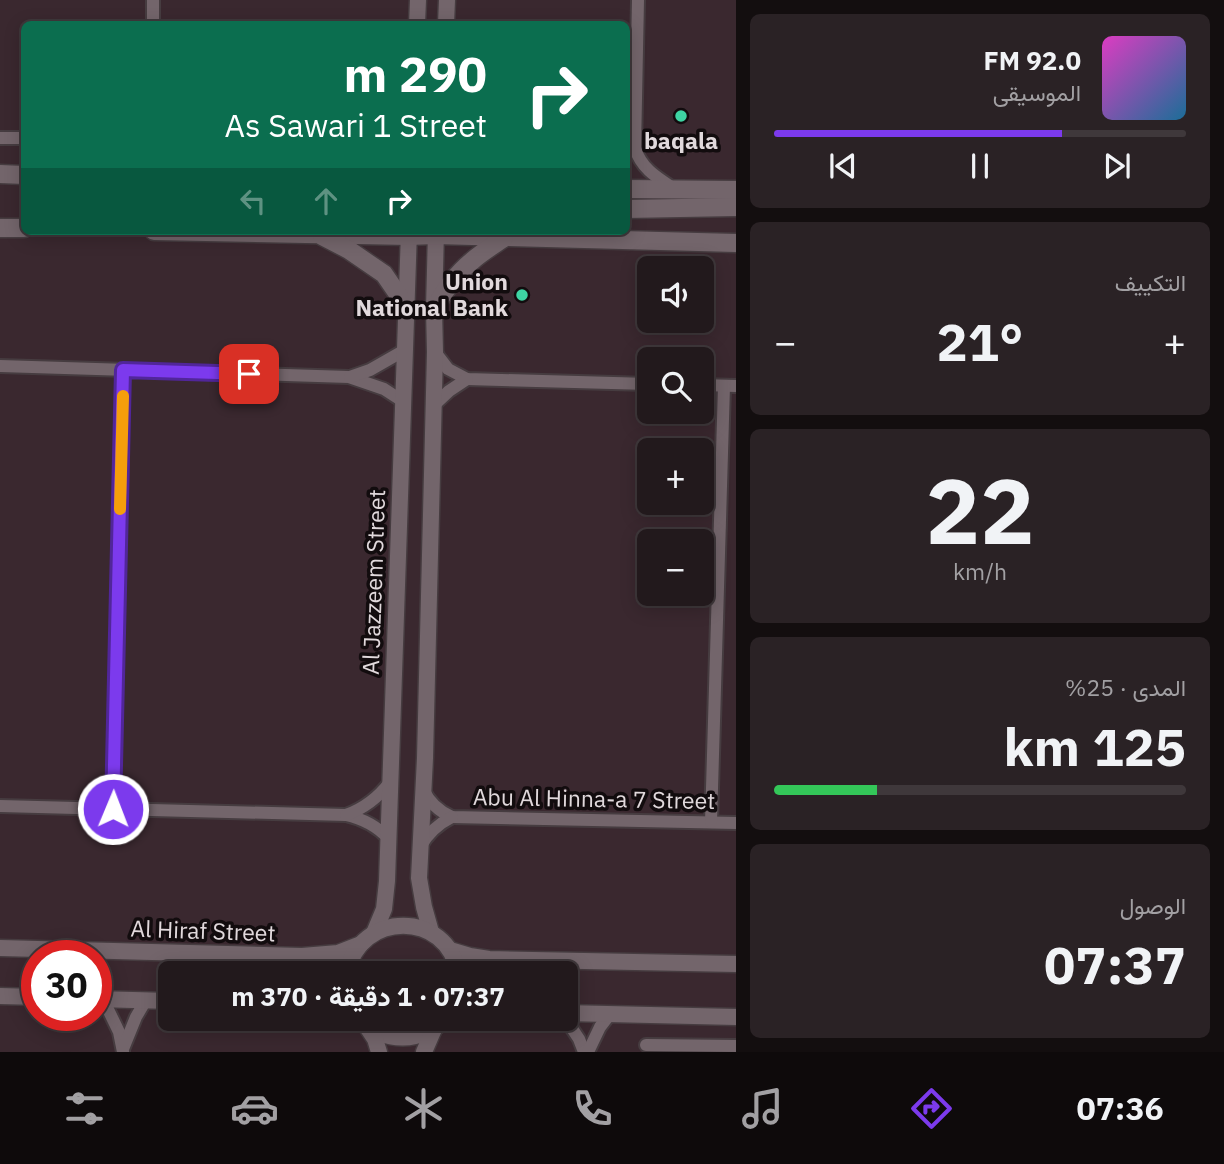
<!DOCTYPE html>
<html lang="ar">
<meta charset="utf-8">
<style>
:root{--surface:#22191c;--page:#2a2225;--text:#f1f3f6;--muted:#a2a0a3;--line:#3f383b;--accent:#7c3aed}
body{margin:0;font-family:"IBM Plex Sans",Vazirmatn,sans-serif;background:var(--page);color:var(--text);direction:rtl;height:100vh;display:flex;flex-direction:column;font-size:26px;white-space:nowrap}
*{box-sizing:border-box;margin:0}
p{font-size:23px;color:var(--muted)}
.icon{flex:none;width:38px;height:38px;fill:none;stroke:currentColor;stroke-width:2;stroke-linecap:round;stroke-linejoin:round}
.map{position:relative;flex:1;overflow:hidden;direction:ltr}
.panel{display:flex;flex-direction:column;gap:14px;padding:14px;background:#130e0f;width:488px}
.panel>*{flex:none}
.top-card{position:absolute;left:21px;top:21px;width:609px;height:214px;border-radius:10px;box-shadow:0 4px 18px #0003,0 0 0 2px var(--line);direction:rtl;background:#0b6e4f;color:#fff;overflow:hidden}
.fabs{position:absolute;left:637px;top:256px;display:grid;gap:14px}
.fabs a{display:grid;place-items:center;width:77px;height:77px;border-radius:10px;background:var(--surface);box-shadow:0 4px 18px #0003,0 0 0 2px var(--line);font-size:35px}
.speed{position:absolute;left:21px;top:940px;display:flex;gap:14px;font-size:35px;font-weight:700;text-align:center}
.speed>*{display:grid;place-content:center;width:91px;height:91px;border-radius:50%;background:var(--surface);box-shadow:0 4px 18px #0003,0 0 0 2px var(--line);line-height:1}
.speed .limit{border:10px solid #d22;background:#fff;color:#111}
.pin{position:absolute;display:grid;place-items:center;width:60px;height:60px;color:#fff;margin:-30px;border-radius:14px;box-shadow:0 4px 10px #0006}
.me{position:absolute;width:77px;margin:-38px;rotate:1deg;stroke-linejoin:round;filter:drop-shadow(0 0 5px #0008)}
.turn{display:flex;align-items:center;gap:24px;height:147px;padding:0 28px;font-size:32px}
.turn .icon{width:91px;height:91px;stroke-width:2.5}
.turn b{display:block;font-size:49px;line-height:60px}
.lanes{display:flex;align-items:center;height:66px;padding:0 28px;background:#0003;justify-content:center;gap:35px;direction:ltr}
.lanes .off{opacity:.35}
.big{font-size:52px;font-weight:800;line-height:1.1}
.panel .tile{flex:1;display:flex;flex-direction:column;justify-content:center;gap:10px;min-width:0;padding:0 24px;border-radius:10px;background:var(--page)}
.panel .dial{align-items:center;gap:0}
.dial b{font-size:91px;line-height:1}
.song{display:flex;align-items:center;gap:21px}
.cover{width:84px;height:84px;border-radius:10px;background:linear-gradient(135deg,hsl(310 70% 55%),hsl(200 70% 35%))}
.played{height:7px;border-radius:4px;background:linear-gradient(90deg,var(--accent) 70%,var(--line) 70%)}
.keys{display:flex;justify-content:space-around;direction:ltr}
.heat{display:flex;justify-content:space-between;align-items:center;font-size:38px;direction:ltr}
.charge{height:10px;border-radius:5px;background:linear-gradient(90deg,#34c759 25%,var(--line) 0)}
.trip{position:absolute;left:158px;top:961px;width:420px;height:70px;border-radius:10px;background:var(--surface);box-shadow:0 4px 18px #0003,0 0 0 2px var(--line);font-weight:800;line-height:70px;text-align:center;direction:rtl}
.tabs{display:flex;height:112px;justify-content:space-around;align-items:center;background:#0e0a0b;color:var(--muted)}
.tabs .icon{width:49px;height:49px}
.tabs .current{color:var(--accent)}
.tabs b{font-size:32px;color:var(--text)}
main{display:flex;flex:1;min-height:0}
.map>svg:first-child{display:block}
.built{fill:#3a282f;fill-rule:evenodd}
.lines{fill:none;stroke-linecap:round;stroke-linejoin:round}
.minor-casing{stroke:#463c40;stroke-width:16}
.tertiary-casing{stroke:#463c40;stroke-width:19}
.secondary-casing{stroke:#463c40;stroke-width:21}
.minor{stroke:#73656b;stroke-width:12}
.tertiary{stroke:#73656b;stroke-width:16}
.secondary{stroke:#73656b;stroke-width:18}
.route-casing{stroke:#51269a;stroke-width:18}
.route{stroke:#7c3aed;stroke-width:12}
.slow{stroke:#f59e0b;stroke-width:12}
.poi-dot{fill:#3ed4a3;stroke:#120c0e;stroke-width:2.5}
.labels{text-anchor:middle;stroke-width:7;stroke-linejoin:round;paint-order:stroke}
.poi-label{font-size:23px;font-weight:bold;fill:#e1d9dc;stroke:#120c0e}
.street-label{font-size:23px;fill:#e1d9dc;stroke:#120c0e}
</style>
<main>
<section class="panel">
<div class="tile">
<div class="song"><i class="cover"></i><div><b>92.0 FM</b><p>الموسيقى</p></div></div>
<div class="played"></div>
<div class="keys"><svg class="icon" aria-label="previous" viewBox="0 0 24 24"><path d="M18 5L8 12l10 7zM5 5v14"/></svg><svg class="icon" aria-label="pause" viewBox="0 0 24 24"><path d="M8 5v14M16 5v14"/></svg><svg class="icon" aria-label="next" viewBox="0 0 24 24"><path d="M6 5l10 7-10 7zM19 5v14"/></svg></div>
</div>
<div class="tile"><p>التكييف</p>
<div class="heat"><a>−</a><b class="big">21°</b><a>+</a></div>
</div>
<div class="tile dial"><b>22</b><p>km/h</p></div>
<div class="tile"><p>المدى · 25%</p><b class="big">125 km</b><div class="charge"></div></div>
<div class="tile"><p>الوصول</p><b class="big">07:37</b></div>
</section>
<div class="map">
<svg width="736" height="1052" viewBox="0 0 736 1052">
<rect width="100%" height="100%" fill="#2d2126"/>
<!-- built -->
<path class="built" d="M 0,0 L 736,0 L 736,1052 L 0,1052 ZM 24,24 L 626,24 L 626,231 L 24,231 ZM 649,268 L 702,268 L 702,320 L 649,320 ZM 649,359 L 702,359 L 702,411 L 649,411 ZM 649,450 L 702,450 L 702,502 L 649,502 ZM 649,541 L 702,541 L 702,593 L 649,593 ZM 37,956 L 96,956 L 96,1015 L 37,1015 ZM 170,973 L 565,973 L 565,1018 L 170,1018 Z"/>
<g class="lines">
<defs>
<g id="minor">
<path d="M 638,0 L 635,148 C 641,168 656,177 673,188"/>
<polyline points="153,24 153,0"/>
<polyline points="0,138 24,138"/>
<polyline points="435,352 448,369 467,379 649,384"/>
<polyline points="0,366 349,377 384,389 404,402"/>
<polyline points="350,377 370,370 405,350"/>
<polyline points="702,385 736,386"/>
<polyline points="433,406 449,391 467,379"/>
<path d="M 423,789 C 429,802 438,811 452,817 L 736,823"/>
<path d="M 0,806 L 346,815 C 364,819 377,826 389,839"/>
<polyline points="113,809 123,370"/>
<path d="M 346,815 C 365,808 378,798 390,782"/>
<polyline points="711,822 724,386"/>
<path d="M 420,847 C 428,833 438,824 452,817"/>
<polyline points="103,999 119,1032 123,1052"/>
<polyline points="565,1018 579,1039 584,1052"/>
<polyline points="646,1045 736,1046"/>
<polyline points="123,1049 136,1017 146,1000"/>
<polyline points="588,1052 600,1027 610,1014"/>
</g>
<g id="tertiary">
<polyline points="417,24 418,0"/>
<polyline points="446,24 447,0"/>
<polyline points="431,932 424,907 419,878 425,758 435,352 434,309 436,231"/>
<polyline points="374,933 384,909 387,881 409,231"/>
<polyline points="0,948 302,956 338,953 361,944"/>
<polyline points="450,950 470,956 489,959 736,964"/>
<path d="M 347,973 C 359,910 448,910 458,973"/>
<polyline points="0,996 37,997"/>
<polyline points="96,999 170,1001"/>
<polyline points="565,1013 736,1017"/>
<path d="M 360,1018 C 383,1045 423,1043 446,1018"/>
<polyline points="367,1027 375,1039 379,1052"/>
<polyline points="424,1052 434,1029"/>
</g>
<g id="secondary">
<polyline points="0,174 24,175"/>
<polyline points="626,189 736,190"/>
<polyline points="626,209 736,207"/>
<polyline points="0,228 24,228"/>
<polyline points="154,231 409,236 435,235 736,243"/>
<polyline points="322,236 349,250 384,274 406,306"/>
<path d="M 434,309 C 444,291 456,274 472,261 C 482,252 494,245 504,238"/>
</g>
</defs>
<!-- minor casing -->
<use href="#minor" class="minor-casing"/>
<!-- tertiary casing -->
<use href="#tertiary" class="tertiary-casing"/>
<!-- secondary casing -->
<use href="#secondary" class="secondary-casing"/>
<!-- minor -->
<use href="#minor" class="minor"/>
<!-- tertiary -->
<use href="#tertiary" class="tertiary"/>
<!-- secondary -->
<use href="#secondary" class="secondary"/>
</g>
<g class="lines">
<defs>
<polyline id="route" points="113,809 123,370 249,374"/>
</defs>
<!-- route casing -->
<use href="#route" class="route-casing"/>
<!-- route -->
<use href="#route" class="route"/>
<!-- slow -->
<polyline class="slow" points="120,509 123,396"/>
</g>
<!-- markers -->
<g class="poi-dot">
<circle cx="681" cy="116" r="7"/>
<circle cx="522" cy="295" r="7"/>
</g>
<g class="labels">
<!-- poi labels -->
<g class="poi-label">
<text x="681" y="149">baqala</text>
<text x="508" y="290" text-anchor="end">Union<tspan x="508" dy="26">National Bank</tspan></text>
</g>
<!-- street labels -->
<g class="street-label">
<text transform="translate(374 582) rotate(-88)" y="8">Al Jazzeem Street</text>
<text transform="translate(594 799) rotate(1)" y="8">Abu Al Hinna-a 7 Street</text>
<text transform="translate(203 931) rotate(2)" y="8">Al Hiraf Street</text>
</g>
</g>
</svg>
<div class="fabs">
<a><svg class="icon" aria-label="sound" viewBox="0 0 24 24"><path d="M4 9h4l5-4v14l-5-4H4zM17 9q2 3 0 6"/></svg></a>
<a><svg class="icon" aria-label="search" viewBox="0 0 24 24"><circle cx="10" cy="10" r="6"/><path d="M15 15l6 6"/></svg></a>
<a>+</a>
<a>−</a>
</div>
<div class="speed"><div class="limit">30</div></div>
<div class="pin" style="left:249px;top:374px;background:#d93025"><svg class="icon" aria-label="arrive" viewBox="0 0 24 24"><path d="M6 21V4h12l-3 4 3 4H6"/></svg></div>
<svg class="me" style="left:113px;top:809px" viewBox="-20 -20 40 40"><circle r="17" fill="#7c3aed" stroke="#fff" stroke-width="3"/><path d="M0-11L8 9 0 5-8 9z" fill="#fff"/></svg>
<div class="trip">07:37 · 1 دقيقة · 370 m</div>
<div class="top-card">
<div class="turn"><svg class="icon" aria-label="right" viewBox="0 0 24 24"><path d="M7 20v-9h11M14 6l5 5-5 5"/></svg><div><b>290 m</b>As Sawari 1 Street</div></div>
<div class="lanes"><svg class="icon off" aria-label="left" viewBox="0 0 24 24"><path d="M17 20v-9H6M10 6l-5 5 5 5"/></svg><svg class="icon off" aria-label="ahead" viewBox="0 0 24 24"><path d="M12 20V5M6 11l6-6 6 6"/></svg><svg class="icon" aria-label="right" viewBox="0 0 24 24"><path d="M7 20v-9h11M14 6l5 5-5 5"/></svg></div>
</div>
</div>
</main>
<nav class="tabs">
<b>07:36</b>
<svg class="icon current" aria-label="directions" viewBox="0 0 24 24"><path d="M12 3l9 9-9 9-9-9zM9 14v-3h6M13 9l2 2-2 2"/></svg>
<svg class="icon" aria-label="music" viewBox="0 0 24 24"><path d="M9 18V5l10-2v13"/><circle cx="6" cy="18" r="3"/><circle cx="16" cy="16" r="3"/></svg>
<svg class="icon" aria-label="phone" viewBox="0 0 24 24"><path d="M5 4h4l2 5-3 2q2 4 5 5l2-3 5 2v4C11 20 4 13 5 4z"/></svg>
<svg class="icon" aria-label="climate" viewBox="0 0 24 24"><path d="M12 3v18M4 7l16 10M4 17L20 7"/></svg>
<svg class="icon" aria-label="car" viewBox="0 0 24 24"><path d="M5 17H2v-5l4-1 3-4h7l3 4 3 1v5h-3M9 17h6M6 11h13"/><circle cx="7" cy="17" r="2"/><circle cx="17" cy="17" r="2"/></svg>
<svg class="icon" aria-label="filters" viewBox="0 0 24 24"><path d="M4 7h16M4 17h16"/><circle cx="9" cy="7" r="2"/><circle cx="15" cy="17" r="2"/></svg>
</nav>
